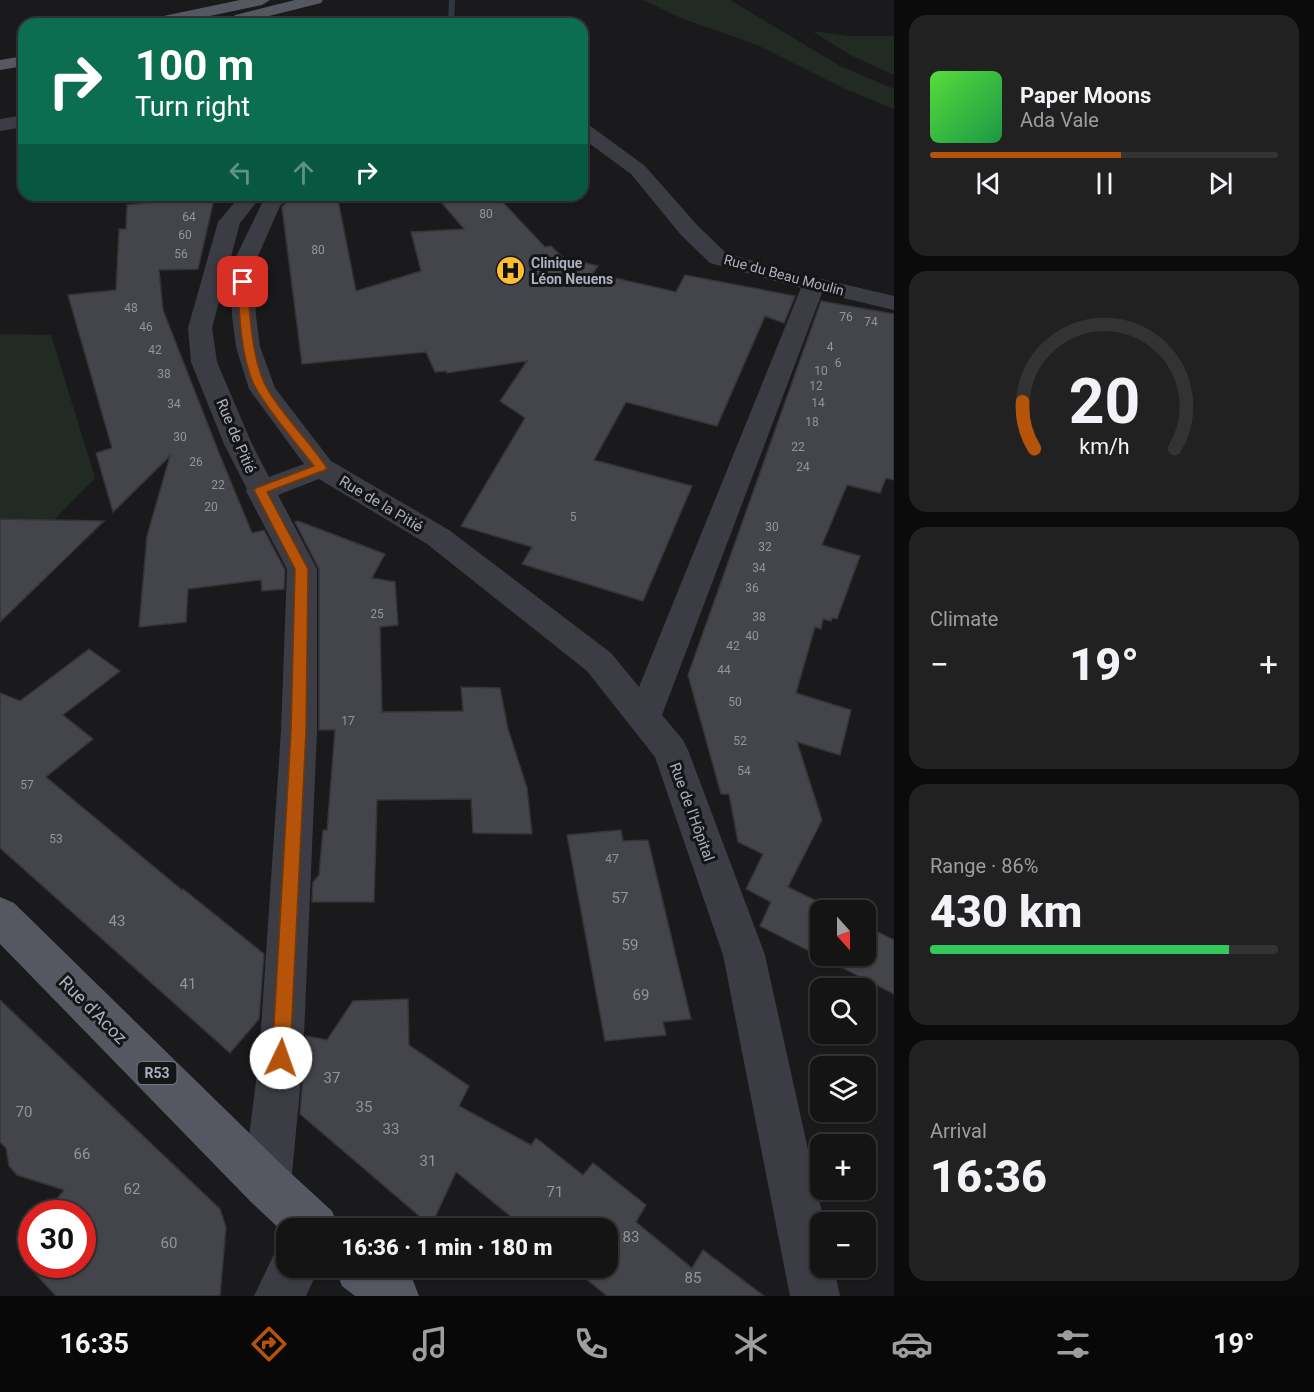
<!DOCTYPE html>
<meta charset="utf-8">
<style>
:root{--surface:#141415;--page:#212122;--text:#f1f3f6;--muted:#9d9ea0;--line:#333334;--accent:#b45309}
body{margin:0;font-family:Roboto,sans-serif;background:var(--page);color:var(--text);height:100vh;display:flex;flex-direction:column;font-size:22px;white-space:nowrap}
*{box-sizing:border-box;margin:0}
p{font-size:20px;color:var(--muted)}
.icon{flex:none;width:33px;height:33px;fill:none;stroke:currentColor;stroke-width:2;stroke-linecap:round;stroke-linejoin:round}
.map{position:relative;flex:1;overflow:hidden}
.side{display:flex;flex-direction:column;gap:15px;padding:15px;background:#0b0b0c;width:420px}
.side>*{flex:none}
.top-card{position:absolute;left:18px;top:18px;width:570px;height:183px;border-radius:18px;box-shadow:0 2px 4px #0004,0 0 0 2px var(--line);background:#0b6e4f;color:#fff;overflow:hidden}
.needle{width:39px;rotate:159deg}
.tools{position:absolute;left:810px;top:900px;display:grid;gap:12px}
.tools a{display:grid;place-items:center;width:66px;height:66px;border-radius:12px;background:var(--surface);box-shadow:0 2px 4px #0004,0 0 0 2px var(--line);font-size:30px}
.speed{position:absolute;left:18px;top:1200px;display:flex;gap:12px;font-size:30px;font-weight:700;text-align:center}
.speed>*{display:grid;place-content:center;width:78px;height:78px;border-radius:50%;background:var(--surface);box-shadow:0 2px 4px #0004,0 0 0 2px var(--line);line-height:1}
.speed .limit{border:9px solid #d22;background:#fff;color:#111}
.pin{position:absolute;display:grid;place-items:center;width:51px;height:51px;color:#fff;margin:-26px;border-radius:12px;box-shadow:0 3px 9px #0006}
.me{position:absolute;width:66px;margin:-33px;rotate:3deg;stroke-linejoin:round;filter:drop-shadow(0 0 4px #0008)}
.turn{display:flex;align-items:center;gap:21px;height:126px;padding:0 18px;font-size:27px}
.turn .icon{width:78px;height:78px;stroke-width:2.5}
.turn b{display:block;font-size:42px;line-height:51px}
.lanes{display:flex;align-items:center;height:57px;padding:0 18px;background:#0003;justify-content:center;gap:30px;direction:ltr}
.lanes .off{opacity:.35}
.big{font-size:45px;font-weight:800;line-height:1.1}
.side .tile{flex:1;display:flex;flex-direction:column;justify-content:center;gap:9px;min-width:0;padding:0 21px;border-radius:18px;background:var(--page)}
.side .dial{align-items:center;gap:0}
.dial svg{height:156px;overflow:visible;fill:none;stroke:var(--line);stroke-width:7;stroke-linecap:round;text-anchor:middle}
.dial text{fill:var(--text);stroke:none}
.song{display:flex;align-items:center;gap:18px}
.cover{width:72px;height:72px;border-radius:9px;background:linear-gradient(135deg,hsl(110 70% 55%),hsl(140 70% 35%))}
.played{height:6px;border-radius:3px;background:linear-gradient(90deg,var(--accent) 55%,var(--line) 55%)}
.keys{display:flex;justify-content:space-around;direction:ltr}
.heat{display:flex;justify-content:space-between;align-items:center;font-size:33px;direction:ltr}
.charge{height:9px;border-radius:4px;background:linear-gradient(90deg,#34c759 86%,var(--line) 0)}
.trip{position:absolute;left:276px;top:1218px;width:342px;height:60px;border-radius:18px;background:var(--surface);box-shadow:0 2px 4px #0004,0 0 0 2px var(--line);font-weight:800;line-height:60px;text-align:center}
.tab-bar{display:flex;height:96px;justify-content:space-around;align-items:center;background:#080808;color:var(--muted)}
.tab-bar .icon{width:42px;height:42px}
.tab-bar .active{color:var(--accent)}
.tab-bar b{font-size:27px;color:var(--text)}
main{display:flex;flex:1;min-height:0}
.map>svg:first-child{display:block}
.green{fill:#212b23}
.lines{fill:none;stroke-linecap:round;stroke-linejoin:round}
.stream{fill:#2e3942;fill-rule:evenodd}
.building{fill:#44454a;stroke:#343439;stroke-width:1.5}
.street{fill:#3c3d44;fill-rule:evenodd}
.primary{fill:#565861;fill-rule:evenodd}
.route{fill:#b45309;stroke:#753606;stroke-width:1.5}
.labels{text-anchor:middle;stroke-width:6;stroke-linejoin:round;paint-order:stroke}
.number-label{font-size:12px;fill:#9195a0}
.far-poi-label{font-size:14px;font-weight:bold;fill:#abb0bd;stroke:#151518;text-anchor:start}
.far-street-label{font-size:14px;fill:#abb0bd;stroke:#151518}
.shield{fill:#151518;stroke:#7e828c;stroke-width:1.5}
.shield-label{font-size:14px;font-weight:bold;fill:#abb0bd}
.street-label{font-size:15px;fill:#abb0bd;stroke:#151518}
.near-number-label{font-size:15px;fill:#9195a0}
.near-street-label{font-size:18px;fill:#abb0bd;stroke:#151518}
</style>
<main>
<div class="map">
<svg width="894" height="1296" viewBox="0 0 894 1296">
<rect width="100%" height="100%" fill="#1a1a1c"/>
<!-- green -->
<g class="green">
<polygon points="643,0 730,0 840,66 894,89 894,109 843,88 757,45 681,18"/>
<polygon points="812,31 847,36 894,36 894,75 850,55"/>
<polygon points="0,334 51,335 95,478 53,521 0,531"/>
</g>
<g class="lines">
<!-- stream -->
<polygon class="stream" points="449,0 455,0 454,24 448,24"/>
</g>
<!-- building -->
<g class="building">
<polygon points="182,195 215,195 198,269 159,270 163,310 219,453 252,533 264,530 285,570 284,589 262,591 261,580 188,589 186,622 139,627 147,536 170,456 113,512 96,453 112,448 68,295 116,290 119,229 126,229 127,205 152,202 152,200 159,197 179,198"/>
<polygon points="294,195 337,195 356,291 421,271 411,232 464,229 435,195 496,195 545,247 551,246 562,257 598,266 593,273 676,292 685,275 795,296 784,323 765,316 717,426 626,402 594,460 692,486 643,601 522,564 532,547 461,526 525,418 500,401 527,361 447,373 446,371 435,372 426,352 302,364 282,207"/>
<polygon points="821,301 894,314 894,480 886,478 880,493 847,485 822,545 860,556 837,619 832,618 831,621 823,619 821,629 815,627 796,693 851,710 840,755 797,742 822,820 788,887 835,910 820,910 820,956 866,956 866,926 894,940 894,994 760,926 771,902 746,889 763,854 738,842 729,794 721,794 688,675"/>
<polygon points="0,519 104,521 0,622"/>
<polygon points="298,521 385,554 372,578 395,582 398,625 380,627 382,712 463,711 461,687 500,688 508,729 527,788 532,834 473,833 471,799 377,800 374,902 312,902 313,882 319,875 323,830 327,830 335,730 319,730 319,569 295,522"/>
<polygon points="89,649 120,671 63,715 93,739 46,777 182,890 183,889 264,954 259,1019 230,1053 0,848 0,693 20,701"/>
<polygon points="621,830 623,841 648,840 691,1019 663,1022 666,1035 605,1041 567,835"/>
<polygon points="408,999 409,1045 469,1086 459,1106 531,1145 536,1138 583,1175 593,1163 646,1205 636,1222 692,1268 703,1250 764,1296 607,1296 573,1268 608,1268 608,1228 525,1228 456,1172 431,1226 300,1114 306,1036 327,1040 353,1001"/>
<polygon points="0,1000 220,1209 226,1227 220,1296 56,1296 33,1271 36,1264 82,1264 82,1214 45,1214 64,1190 17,1175 9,1166 6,1148 0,1142"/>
</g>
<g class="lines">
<!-- street -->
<g class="street">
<polygon points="24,115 24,127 0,131 0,119"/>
<polygon points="582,123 589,125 645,166 697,225 726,253 783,270 894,296 894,310 822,293 662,715 683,740 688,750 765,955 824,1222 820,1222 820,1268 834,1268 840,1296 790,1296 723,955 655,757 587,671 427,544 319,479 278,495 317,569 317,731 303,1058 291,1184 284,1201 267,1208 250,1201 243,1184 259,1058 281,731 287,569 246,491 247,489 224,444 191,362 188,328 218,222 241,195 262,195 240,223 212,328 217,362 252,444 269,477 304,464 249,389 236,347 232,316 232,265 264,199 268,195 292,195 280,206 254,265 256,316 260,347 275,388 331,461 449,530 611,653 639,687 801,288 710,263 681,235 631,174 582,138"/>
<polygon points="286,1246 286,1268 319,1268 306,1296 254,1296 276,1250"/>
</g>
<!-- primary -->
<g class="primary">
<polygon points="240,0 270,0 262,5 172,24 141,24 149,19"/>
<polygon points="295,0 323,0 321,3 241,23 233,18 235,15"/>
<polygon points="24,56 24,66 0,70 0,60"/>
<polygon points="0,897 14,903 284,1167 332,1211 339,1228 286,1228 286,1235 250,1201 0,944"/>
<polygon points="335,1268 399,1268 412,1278 419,1296 355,1296 342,1286"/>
</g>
</g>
<!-- route -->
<path class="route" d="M 243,279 L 248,282 C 249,313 252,364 268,390 C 285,418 309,441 327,468 L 325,470 L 267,492 L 308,569 L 306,731 L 290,1058 L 287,1065 L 281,1067 L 274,1065 L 272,1058 L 291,731 L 295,569 L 254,490 L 256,488 L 314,466 C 295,442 274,418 258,392 C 241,365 239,313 238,282 Z"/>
<!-- icons -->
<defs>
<symbol id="hospital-disc" viewBox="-11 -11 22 22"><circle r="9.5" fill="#ffbe2f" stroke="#151518"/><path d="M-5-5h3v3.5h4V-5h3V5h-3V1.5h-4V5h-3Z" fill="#111"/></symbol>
</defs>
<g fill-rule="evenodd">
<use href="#hospital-disc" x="494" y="254" width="33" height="33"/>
</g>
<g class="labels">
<!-- number labels -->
<g class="number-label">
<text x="486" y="218">80</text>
<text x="189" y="221">64</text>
<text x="185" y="239">60</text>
<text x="318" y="254">80</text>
<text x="181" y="258">56</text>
<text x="131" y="312">48</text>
<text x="846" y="321">76</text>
<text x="871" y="326">74</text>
<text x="146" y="331">46</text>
<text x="830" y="351">4</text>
<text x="155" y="354">42</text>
<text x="838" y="367">6</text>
<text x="821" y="375">10</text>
<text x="164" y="378">38</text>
<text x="816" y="390">12</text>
<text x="818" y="407">14</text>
<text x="174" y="408">34</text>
<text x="812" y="426">18</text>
<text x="180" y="441">30</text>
<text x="798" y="451">22</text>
<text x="196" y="466">26</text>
<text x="803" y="471">24</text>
<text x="218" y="489">22</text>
<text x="211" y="511">20</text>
<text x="573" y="521">5</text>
<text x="772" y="531">30</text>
<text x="765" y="551">32</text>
<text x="759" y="572">34</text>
<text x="752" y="592">36</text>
<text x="377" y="618">25</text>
<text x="759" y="621">38</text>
<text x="752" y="640">40</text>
<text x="733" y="650">42</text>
<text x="724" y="674">44</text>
<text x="735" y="706">50</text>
<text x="348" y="725">17</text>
<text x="740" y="745">52</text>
<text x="744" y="775">54</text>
<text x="27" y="789">57</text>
<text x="56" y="843">53</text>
<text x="612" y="863">47</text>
</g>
<!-- far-poi labels -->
<g class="far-poi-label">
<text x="531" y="268">Clinique<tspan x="531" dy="16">Léon Neuens</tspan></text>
</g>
<!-- far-street labels -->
<g class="far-street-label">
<text transform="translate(784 275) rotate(15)" y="5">Rue du Beau Moulin</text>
</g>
<!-- shield labels -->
<rect class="shield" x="137.5" y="1062" width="39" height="22" rx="4.5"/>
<g class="shield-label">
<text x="157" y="1078">R53</text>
</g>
<!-- street labels -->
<g class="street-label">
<text transform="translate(236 436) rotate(67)" y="5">Rue de Pitié</text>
<text transform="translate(381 504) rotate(31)" y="5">Rue de la Pitié</text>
<text transform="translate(692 812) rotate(70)" y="5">Rue de l'Hôpital</text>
</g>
<!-- near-number labels -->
<g class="near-number-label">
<text x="620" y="903">57</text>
<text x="117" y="926">43</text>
<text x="630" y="950">59</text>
<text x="188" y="989">41</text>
<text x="641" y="1000">69</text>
<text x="332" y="1083">37</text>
<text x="364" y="1112">35</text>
<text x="24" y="1117">70</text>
<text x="391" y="1134">33</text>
<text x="82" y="1159">66</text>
<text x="428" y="1166">31</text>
<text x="132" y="1194">62</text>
<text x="555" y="1197">71</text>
<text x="631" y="1242">83</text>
<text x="169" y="1248">60</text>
<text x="693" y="1283">85</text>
</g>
<!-- near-street labels -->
<g class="near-street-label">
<text transform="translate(93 1010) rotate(45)" y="6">Rue d'Acoz</text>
</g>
</g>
</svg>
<div class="tools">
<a><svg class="needle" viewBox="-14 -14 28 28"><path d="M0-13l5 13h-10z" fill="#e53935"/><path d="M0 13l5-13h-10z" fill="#9d9ea0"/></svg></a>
<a><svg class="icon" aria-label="search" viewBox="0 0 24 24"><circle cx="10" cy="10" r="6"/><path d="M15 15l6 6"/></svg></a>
<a><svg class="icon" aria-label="layers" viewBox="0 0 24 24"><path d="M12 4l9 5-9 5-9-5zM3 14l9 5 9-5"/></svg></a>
<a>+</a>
<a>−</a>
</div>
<div class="speed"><div class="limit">30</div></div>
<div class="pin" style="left:243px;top:282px;background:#d93025"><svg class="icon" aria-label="arrive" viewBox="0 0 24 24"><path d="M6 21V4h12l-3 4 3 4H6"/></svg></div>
<svg class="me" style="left:281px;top:1058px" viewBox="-20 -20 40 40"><circle r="19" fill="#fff"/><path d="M0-13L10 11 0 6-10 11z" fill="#b45309"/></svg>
<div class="trip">16:36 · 1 min · 180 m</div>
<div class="top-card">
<div class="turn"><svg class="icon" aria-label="right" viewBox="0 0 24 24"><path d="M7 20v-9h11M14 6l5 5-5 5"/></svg><div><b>100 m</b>Turn right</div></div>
<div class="lanes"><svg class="icon off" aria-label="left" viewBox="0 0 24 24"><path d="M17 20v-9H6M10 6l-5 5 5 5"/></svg><svg class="icon off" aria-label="ahead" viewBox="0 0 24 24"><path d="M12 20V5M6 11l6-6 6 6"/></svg><svg class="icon" aria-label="right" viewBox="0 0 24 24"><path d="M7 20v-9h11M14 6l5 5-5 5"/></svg></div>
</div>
</div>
<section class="side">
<div class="tile">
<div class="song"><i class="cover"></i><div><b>Paper Moons</b><p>Ada Vale</p></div></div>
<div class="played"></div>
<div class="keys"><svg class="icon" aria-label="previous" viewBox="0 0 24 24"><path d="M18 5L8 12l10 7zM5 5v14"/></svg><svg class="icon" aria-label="pause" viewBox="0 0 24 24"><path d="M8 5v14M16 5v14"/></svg><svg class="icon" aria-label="next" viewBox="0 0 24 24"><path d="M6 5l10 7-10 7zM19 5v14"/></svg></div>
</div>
<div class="tile dial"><svg viewBox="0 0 100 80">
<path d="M14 69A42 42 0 1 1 86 69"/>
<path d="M14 69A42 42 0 0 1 8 45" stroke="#b45309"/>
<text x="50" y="56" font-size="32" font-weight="700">20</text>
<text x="50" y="72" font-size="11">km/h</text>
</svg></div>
<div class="tile"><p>Climate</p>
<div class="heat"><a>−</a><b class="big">19°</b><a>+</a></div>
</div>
<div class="tile"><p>Range · 86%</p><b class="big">430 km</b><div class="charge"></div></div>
<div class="tile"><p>Arrival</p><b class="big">16:36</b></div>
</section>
</main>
<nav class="tab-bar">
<b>16:35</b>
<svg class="icon active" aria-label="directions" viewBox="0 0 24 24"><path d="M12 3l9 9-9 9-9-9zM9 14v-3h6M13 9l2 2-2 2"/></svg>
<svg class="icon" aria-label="music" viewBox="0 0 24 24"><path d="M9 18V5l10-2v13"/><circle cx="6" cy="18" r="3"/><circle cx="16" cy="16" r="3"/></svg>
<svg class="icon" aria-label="phone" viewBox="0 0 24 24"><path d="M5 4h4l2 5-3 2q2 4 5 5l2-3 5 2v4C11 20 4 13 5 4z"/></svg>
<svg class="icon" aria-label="climate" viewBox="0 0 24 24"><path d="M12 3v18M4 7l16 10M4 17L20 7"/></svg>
<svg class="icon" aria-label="car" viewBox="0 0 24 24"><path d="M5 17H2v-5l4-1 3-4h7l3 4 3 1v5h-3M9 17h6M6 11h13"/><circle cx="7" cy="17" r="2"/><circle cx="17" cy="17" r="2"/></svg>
<svg class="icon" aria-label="filters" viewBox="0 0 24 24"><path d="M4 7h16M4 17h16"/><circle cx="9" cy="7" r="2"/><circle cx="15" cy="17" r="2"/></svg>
<b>19°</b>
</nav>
